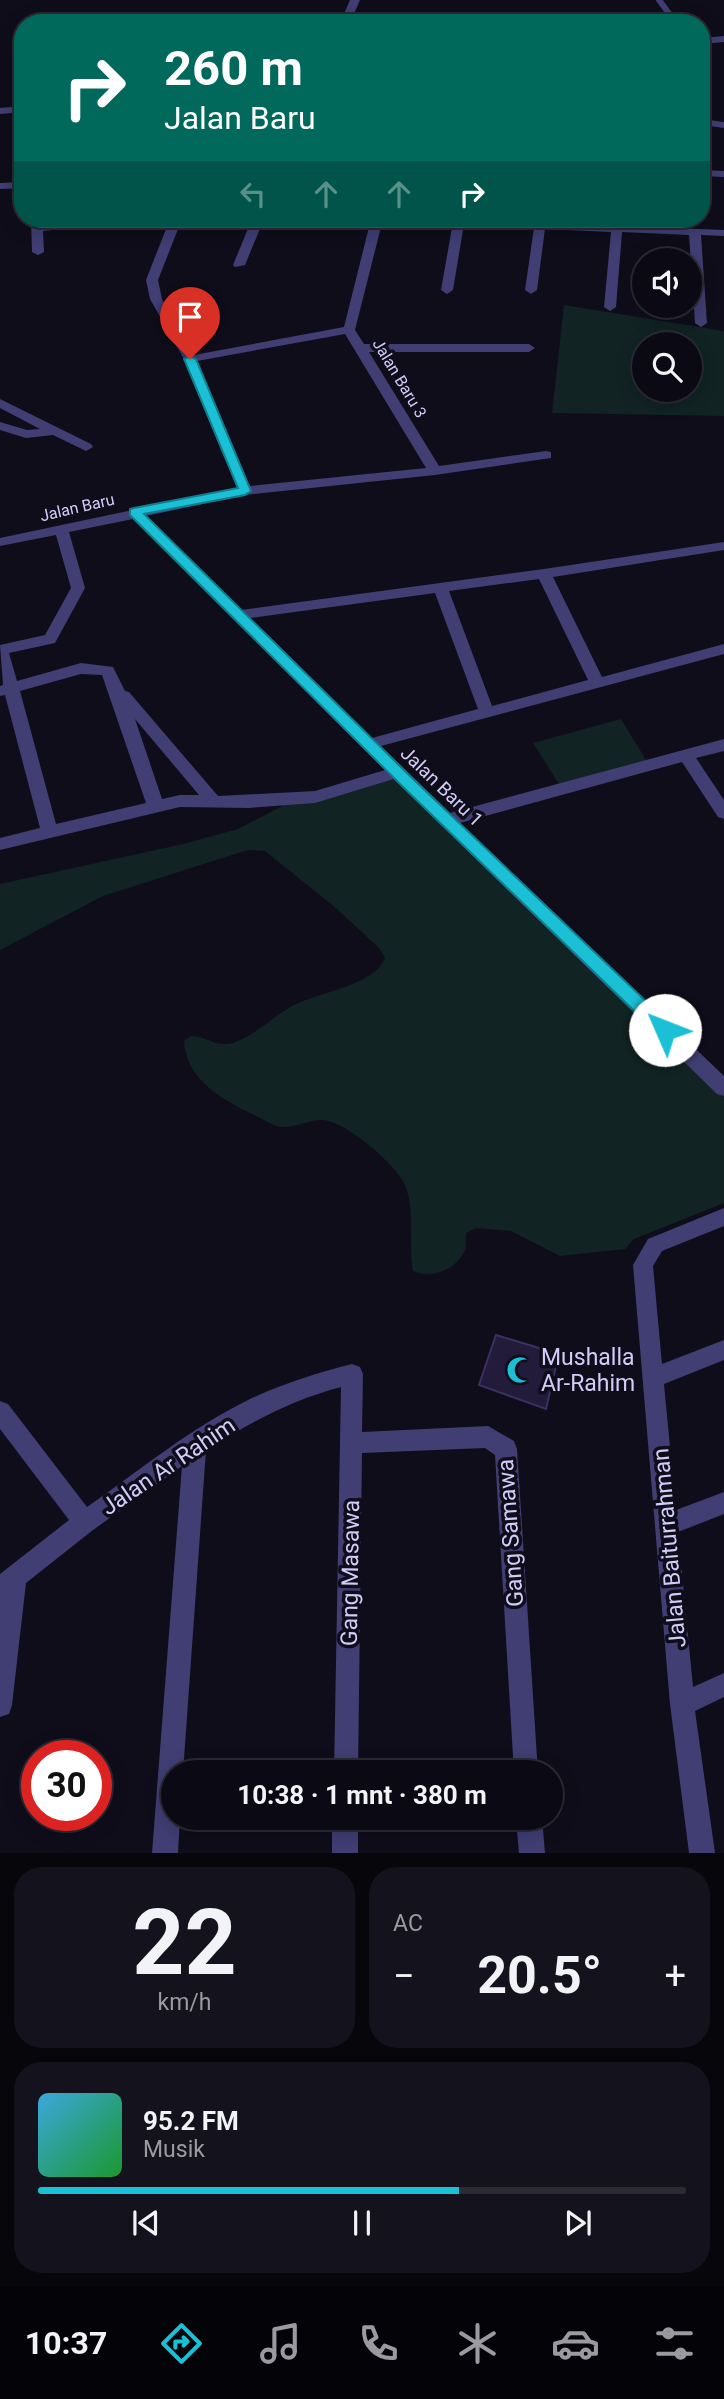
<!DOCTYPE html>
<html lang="id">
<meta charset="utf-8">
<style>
:root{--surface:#0b0a14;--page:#14131d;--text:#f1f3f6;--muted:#9a9aa0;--line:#2b2b34;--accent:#1bc0d6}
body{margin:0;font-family:Roboto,sans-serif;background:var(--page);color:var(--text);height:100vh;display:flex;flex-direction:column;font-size:26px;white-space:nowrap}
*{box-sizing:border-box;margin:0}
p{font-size:23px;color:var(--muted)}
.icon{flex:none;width:38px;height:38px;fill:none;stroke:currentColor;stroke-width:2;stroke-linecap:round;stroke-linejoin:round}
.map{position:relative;height:1853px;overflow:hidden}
.sheet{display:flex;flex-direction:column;gap:14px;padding:14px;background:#06060b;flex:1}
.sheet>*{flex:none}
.top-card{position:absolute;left:14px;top:14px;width:696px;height:214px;border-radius:28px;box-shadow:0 4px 18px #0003,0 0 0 2px var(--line);background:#00695c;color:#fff;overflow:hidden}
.buttons{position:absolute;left:632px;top:248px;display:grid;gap:14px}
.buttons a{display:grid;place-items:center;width:70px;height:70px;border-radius:50%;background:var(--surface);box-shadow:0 4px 18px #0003,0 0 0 2px var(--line);font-size:35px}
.speed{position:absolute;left:21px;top:1740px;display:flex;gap:14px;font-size:35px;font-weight:700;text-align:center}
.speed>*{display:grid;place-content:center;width:91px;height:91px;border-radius:50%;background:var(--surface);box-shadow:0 4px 18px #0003,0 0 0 2px var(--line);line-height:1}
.speed .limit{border:10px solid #d22;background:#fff;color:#111}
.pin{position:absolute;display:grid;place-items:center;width:60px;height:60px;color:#fff;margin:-72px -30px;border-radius:50% 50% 50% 0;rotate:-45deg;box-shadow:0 0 7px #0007}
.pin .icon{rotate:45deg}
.me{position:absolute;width:77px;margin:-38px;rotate:314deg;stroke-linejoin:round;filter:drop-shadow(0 0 5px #0008)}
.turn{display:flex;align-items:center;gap:24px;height:147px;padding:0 35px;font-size:32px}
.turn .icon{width:91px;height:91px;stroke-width:2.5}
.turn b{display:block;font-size:49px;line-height:60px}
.lanes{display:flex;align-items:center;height:66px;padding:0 35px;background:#0003;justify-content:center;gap:35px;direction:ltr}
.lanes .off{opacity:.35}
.big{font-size:52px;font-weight:700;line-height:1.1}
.sheet .card{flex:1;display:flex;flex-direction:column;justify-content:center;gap:10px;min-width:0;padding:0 24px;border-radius:28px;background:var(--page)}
.sheet .dial{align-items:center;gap:0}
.dial b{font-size:91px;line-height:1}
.song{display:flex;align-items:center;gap:21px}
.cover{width:84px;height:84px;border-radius:10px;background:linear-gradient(135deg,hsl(200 70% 55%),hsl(130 70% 35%))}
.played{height:7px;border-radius:4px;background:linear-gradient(90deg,var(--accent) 65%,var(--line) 65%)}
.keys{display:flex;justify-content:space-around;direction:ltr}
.heat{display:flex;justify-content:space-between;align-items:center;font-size:38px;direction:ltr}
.sheet .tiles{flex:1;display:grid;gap:14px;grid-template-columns:1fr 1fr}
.card:last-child{grid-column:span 2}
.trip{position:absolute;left:161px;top:1760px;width:402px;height:70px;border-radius:35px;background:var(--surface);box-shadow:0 4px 18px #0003,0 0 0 2px var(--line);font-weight:700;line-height:70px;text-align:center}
.dock{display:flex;height:112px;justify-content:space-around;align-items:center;background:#040408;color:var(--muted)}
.dock .icon{width:49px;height:49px}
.dock .active{color:var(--accent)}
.dock b{font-size:32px;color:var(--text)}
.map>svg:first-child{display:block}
.green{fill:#112323;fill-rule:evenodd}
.building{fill:#221b39;stroke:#3b3062;stroke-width:2}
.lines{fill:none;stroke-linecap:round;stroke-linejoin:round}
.service{stroke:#403e73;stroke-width:6}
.minor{fill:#403e73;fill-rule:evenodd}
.tertiary{fill:#403e73;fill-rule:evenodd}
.route{fill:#1bc0d6;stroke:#127d8b;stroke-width:2}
.labels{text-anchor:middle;stroke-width:7;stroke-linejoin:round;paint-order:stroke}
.far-street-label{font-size:16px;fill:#d2ccf9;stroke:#0f0d1a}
.street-label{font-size:19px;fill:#d2ccf9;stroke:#0f0d1a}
.near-poi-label{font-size:23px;fill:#d2ccf9;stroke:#0f0d1a;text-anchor:start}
.near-street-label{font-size:23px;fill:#d2ccf9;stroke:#0f0d1a}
</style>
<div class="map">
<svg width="724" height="1853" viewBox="0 0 724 1853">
<rect width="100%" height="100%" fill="#0f0d1a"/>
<!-- green -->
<g class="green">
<path d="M 564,305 L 724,331 L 724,416 L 552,413 ZM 644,345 L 690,345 L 690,390 L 644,390 Z"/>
<polygon points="621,719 649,765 562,789 533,743"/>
<path d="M 394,779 L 724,1097 L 724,1203 L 634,1239 L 625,1249 L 560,1256 L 511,1231 L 476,1228 L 466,1233 C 465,1238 467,1246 465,1250 C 457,1270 431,1279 413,1271 C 408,1243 416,1205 403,1181 C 391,1161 343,1118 319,1120 C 307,1121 294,1128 282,1127 C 275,1127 265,1120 258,1117 C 226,1101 186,1082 184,1041 L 191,1036 C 204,1036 213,1045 227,1044 C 247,1042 274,1016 292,1006 C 318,992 374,986 385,958 L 380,949 L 337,909 L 265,851 L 248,850 L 103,896 L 0,950 L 0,884 L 183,844 L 238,829 L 284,805 L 351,792 Z"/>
</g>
<!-- building -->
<polygon class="building" points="496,1335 559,1354 546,1409 479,1385"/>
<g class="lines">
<!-- service -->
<polyline class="service" points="659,0 676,23"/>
<!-- minor -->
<g class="minor">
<polygon points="23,106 23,112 0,114 0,108"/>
<polygon points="702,119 724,122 724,128 702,125"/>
<polygon points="702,170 724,171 724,177 702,176"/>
<polygon points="23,182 23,188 0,189 0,183"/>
<polygon points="31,219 43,219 43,224 97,219 135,219 129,222 43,231 44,252 38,255 32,252"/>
<path d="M 170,219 L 182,219 L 158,280 L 162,299 L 194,355 L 344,327 L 371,219 L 383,219 L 355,330 L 364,344 L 529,344 L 535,348 L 529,352 L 369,352 L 439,466 L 546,451 L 551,452 L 551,458 L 435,475 L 245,495 L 146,516 L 241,610 L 544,569 L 724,542 L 724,550 L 553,577 L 602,677 L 724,644 L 724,654 L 381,746 L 450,813 L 724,739 L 724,751 L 696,758 L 724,800 L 724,819 L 718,817 L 682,762 L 460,823 L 724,1076 L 724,1096 L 717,1094 L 394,779 L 315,803 L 249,808 L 180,807 L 0,850 L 0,838 L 40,828 L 5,695 L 0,696 L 0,686 L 3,685 L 0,645 L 45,635 L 71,588 L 56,535 L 0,546 L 0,538 L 237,488 L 184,359 L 150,299 L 146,280 ZM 345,334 L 426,468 L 250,486 L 197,361 ZM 133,519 L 385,770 L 315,791 L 218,796 L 129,692 L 125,691 L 113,667 L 81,663 L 17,681 L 9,653 L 55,643 L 85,588 L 69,532 ZM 539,579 L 588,680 L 492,706 L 449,591 ZM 435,593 L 478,709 L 372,738 L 250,618 ZM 81,674 L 102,675 L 146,803 L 56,824 L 20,691 ZM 135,719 L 199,795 L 180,795 L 162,799 Z"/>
<polygon points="252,219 264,219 245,265 235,267 233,265"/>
<polygon points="449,219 724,230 724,236 701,235 707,323 701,327 695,323 689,235 622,232 616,307 610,311 604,307 611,232 545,229 537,290 531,294 525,290 534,228 464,224 453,290 447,294 441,290 453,222"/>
<polygon points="0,399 91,444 93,447 86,451 53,435 26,438 0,430 0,422 27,430 40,429 0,408"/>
<polygon points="724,1208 724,1226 662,1251 653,1266 662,1364 724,1340 724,1360 664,1384 676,1510 724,1492 724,1514 678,1532 693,1687 724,1673 724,1697 695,1711 715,1853 689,1853 670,1704 633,1265 648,1239"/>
<path d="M 352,1364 L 360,1367 L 363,1374 L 362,1432 L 488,1426 L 514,1441 L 517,1449 L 538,1773 L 514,1773 L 495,1455 L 485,1448 L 362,1453 L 358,1773 L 334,1773 L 341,1387 C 291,1400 250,1423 206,1450 L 183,1773 L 173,1773 L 173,1818 L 180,1818 L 178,1853 L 152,1853 L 182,1466 L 93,1530 L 26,1583 L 12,1705 L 9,1714 L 0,1717 L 0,1574 L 69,1520 L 0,1429 L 0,1401 L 8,1404 L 87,1507 C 140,1470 192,1427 250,1399 C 282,1384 317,1373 352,1364 Z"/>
<rect x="332" y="1818" width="26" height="35"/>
<polygon points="516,1818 542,1818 545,1853 519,1853"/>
</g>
<!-- tertiary -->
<g class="tertiary">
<polygon points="350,0 360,0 350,23 340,23"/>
<polygon points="724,36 724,42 702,44 702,38"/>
</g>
</g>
<!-- route -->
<polygon class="route" points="190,356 196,359 251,491 245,495 144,514 411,777 671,1025 673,1030 671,1035 659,1035 401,785 130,515 130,509 134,508 238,488 184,359"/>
<!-- icons -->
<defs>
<symbol id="mosque-bare" viewBox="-9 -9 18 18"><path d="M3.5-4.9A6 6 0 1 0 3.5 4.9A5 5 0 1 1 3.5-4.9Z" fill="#1bc0d6" stroke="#0f0d1a" stroke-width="2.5" paint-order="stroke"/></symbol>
</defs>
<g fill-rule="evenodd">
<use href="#mosque-bare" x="501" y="1351" width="38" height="38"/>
</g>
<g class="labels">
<!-- far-street labels -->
<g class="far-street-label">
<text transform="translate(400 378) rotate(59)" y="6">Jalan Baru 3</text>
<text transform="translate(77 507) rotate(-13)" y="6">Jalan Baru</text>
</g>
<!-- street labels -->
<g class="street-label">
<text transform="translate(442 786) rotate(44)" y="7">Jalan Baru 1</text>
</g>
<!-- near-poi labels -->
<g class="near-poi-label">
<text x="541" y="1365">Mushalla<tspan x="541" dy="26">Ar-Rahim</tspan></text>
</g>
<!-- near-street labels -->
<g class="near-street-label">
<text transform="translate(168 1466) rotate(-34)" y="8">Jalan Ar Rahim</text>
<text transform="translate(510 1533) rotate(-94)" y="8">Gang Samawa</text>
<text transform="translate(669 1548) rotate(-95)" y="8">Jalan Baiturrahman</text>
<text transform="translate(350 1573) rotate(-89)" y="8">Gang Masawa</text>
</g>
</g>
</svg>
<div class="buttons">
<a><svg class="icon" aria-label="sound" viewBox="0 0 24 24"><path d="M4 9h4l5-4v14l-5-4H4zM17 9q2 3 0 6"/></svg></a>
<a><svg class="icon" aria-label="search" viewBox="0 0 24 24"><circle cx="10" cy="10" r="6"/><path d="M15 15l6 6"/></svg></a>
</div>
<div class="speed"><div class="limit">30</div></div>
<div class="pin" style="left:190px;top:359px;background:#d93025"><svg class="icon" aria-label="arrive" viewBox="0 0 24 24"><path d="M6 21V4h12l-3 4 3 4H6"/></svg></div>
<svg class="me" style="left:665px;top:1030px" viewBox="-20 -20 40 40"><circle r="19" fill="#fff"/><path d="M0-13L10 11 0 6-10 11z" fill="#1bc0d6"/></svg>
<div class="trip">10:38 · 1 mnt · 380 m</div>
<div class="top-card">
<div class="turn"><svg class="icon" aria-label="right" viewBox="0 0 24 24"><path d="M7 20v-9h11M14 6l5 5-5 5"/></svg><div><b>260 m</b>Jalan Baru</div></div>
<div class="lanes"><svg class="icon off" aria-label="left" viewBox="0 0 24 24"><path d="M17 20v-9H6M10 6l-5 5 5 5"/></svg><svg class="icon off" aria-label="ahead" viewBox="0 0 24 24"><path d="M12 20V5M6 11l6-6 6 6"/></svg><svg class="icon off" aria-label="ahead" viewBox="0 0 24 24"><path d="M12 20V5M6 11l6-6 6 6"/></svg><svg class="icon" aria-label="right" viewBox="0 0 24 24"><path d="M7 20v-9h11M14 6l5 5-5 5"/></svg></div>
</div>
</div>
<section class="sheet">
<div class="tiles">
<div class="card dial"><b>22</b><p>km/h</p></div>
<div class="card"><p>AC</p>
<div class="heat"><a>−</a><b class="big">20.5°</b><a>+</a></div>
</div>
<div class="card">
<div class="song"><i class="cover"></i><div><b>95.2 FM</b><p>Musik</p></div></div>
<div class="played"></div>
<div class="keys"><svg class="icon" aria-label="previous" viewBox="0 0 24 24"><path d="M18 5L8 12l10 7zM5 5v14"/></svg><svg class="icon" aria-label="pause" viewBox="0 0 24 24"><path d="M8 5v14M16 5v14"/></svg><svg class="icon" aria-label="next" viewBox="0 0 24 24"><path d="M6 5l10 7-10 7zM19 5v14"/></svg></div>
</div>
</div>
</section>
<nav class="dock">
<b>10:37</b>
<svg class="icon active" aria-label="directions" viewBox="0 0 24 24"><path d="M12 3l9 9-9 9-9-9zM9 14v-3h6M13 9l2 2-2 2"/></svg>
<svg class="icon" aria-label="music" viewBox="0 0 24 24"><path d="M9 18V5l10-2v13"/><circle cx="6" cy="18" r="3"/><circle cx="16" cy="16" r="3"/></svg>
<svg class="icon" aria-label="phone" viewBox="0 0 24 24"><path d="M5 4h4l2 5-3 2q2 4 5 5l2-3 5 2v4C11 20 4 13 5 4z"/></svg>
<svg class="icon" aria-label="climate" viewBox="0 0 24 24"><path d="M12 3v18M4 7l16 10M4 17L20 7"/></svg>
<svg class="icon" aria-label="car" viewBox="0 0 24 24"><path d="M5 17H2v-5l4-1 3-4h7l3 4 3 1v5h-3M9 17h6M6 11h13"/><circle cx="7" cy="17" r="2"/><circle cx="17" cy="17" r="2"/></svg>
<svg class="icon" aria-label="filters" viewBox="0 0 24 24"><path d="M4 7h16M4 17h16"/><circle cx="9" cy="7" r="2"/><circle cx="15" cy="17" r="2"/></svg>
</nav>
